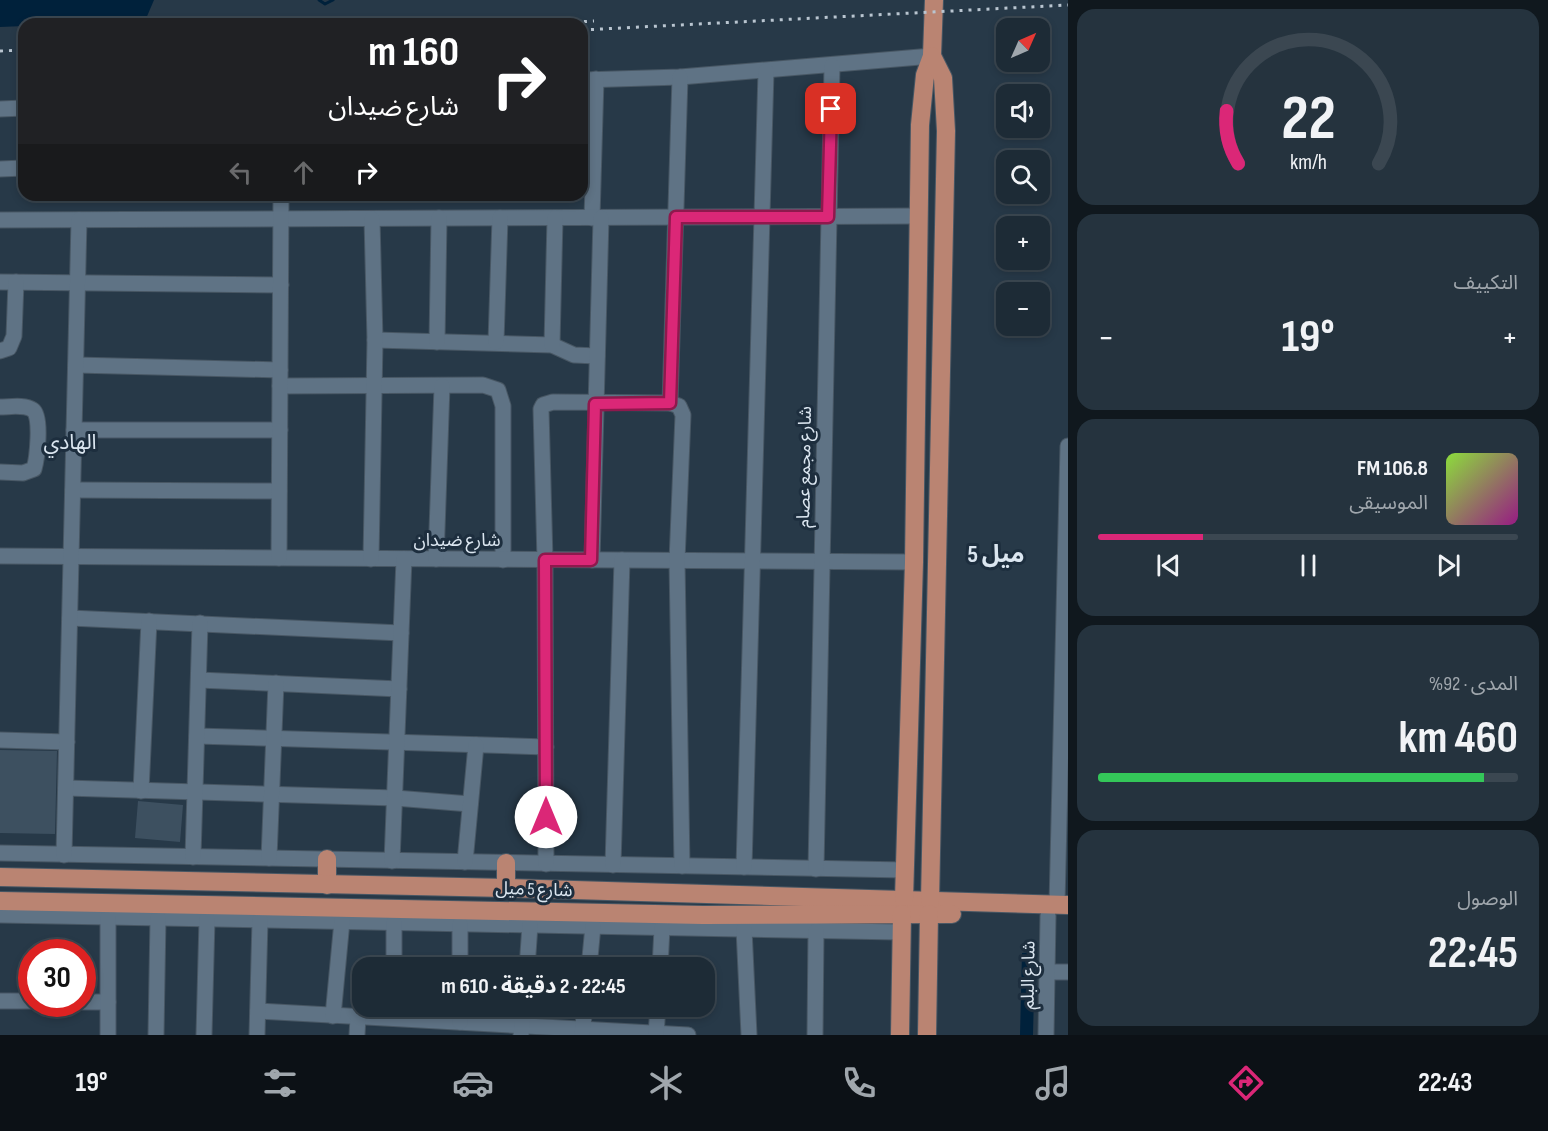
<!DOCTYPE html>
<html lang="ar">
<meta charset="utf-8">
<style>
:root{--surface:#1d2b36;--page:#25333e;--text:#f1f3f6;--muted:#a0a7ad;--line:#3b4751;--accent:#db2777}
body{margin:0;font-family:"Sofia Sans Condensed","Noto Sans Arabic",sans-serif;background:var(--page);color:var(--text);direction:rtl;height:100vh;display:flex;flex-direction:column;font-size:22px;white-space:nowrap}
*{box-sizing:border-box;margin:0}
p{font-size:20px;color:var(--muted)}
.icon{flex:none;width:33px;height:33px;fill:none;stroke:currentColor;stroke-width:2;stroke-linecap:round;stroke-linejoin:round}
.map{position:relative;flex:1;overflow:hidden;direction:ltr}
.details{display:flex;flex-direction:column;gap:9px;padding:9px;background:#10181e;width:480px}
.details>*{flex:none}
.guide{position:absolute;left:18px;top:18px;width:570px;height:183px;border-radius:18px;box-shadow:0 3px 9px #0003,0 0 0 2px var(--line);direction:rtl;background:#202124;color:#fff;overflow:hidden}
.needle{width:39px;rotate:45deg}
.controls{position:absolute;left:996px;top:18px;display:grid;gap:12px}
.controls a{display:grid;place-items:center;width:54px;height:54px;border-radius:12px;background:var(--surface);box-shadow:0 3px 9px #0003,0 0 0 2px var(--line);font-size:30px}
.speed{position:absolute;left:18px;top:939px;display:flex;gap:12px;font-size:30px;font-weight:700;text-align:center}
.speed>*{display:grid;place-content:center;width:78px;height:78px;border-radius:50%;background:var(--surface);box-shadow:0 3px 9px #0003,0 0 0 2px var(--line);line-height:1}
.speed .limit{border:9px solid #d22;background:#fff;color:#111}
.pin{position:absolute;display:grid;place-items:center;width:51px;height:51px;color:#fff;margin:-26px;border-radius:12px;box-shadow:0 3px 9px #0006}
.me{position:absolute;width:66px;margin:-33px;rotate:0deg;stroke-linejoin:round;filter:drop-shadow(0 0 4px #0008)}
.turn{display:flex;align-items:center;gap:21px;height:126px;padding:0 30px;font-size:27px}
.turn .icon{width:78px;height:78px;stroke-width:2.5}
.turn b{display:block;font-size:42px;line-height:51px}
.lanes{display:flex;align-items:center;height:57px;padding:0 30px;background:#0003;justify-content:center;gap:30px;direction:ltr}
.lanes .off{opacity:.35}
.big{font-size:45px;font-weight:700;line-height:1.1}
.details .widget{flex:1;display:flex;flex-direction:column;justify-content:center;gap:9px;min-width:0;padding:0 21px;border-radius:18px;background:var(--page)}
.details .dial{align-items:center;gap:0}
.dial svg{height:156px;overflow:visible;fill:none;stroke:var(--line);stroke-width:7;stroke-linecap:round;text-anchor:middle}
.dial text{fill:var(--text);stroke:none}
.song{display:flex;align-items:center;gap:18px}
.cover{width:72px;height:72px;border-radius:9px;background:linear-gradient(135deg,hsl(90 70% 55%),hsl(310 70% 35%))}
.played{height:6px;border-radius:3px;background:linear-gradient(90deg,var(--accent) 25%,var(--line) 25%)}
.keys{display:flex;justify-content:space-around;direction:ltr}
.heat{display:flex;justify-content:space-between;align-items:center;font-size:33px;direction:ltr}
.charge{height:9px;border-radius:4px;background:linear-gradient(90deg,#34c759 92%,var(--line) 0)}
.trip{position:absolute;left:352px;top:957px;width:363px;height:60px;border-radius:18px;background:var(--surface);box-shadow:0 3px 9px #0003,0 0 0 2px var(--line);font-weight:700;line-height:60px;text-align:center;direction:rtl}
.dock{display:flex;height:96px;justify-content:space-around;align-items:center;background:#0c1116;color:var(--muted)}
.dock .icon{width:42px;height:42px}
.dock .current{color:var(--accent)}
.dock b{font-size:27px;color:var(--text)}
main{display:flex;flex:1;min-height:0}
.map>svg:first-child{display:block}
.water{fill:#00213b}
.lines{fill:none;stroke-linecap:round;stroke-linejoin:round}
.stream{stroke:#00213b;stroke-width:3}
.building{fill:#3d5060}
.minor-casing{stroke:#485764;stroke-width:17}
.major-casing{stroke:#485764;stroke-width:20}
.minor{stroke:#5f7385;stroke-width:15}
.major{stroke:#ba8472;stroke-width:18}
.rail{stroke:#b9c5d0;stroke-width:3;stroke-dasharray:3 6;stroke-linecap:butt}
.route-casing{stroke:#8e194d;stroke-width:15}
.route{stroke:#db2777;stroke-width:10}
.labels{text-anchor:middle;stroke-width:6;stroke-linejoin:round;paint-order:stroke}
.street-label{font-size:18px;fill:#dbe6f0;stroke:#1d2e3e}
.quarter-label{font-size:21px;fill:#dbe6f0;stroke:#1d2e3e}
.district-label{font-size:24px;font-weight:bold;fill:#dbe6f0;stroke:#1d2e3e}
</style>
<main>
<section class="details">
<div class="widget dial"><svg viewBox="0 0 100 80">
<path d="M14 69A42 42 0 1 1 86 69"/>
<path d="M14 69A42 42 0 0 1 8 42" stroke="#db2777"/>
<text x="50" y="56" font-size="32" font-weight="700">22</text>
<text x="50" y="72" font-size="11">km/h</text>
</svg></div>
<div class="widget"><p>التكييف</p>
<div class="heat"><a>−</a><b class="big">19°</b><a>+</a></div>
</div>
<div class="widget">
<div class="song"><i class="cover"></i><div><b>106.8 FM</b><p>الموسيقى</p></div></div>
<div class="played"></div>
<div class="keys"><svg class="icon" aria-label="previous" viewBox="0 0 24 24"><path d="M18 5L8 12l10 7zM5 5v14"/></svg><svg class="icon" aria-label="pause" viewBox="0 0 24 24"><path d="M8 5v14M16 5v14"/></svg><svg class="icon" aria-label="next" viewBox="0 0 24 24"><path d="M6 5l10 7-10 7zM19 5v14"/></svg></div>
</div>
<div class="widget"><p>المدى · 92%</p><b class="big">460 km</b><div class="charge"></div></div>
<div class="widget"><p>الوصول</p><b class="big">22:45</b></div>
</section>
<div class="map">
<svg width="1068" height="1035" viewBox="0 0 1068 1035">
<rect width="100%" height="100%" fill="#273948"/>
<!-- water -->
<g class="water">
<polygon points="0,0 154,0 145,21 0,27"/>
<polygon points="1035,952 1033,1035 1020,1035 1022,953"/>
</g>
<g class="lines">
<!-- stream -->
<polyline class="stream" points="319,0 325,4 333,0"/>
</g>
<!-- building -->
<g class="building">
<polygon points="0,750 57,751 55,834 0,833"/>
<polygon points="138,801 183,805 180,842 135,838"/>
</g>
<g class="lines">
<defs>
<g id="minor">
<polyline points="582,80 680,77 932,56"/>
<polyline points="0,109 24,108"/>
<polyline points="0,169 24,168"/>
<polyline points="592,218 596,79"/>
<polyline points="0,220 918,216"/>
<polyline points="0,282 281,285"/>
<polyline points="375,340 552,345 574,355 597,356"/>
<polyline points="437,342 439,218"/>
<polyline points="496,342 500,218"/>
<polyline points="552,345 555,218"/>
<polyline points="0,351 9,348 14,336 16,282"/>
<polyline points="76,365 280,370"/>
<polyline points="280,386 483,385 498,390 503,406 503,560"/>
<polyline points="670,403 680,77"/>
<path d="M 0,407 C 10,407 24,404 33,410 C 42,416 37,459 34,469 L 23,473 L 0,472"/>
<polyline points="74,430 280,430"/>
<polyline points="73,490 279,491"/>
<polyline points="0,556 914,562"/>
<polyline points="279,558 281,195"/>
<polyline points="371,559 375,340 372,219"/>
<polyline points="436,559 442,386"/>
<polyline points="592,560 601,218"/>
<polyline points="70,618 401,633"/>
<polyline points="199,680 399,689"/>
<polyline points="197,736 546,747"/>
<polyline points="0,740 67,742"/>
<polyline points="66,788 395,798 470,804"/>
<polyline points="141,791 149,621"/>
<polyline points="0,853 905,870"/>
<polyline points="64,855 79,220"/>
<polyline points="193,857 200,623"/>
<polyline points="269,858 276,683"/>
<polyline points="392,861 404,559"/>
<polyline points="465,862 476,745"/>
<polyline points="546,864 545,560 541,409 543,405 553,402 670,403 679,406 683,415 677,561 682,866"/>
<polyline points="613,865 622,560"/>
<polyline points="744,867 766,71"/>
<polyline points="816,869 832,66"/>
<polyline points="1057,904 1068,446"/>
<polyline points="0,915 898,932"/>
<polyline points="394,922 394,968"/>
<polyline points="744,929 749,1035"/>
<polyline points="460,968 460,924"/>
<polyline points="527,968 530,925"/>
<polyline points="589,968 593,926"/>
<polyline points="660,968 662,928"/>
<polyline points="1048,972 1068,972"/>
<polyline points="0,1001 32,1001"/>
<polyline points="82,1002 108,1002"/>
<polyline points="258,1011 688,1035"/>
<polyline points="333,1016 342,921"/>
<polyline points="460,1022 460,1006"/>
<polyline points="108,1035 108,917"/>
<polyline points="156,1035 158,918"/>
<polyline points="204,1035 207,919"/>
<polyline points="257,1035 260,920"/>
<polyline points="357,1035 358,1017"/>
<polyline points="521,1035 524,1006"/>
<polyline points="582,1035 585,1006"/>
<polyline points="656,1035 658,1006"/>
<polyline points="815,1035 816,931"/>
<polyline points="1046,1035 1048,916"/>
</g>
<g id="major">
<polyline points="327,859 327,885"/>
<polyline points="506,863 506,888"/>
<polyline points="0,877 506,888 1068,905"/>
<polyline points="904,899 914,562 920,125 925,75 932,56 934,0"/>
<polyline points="0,901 703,915 952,914"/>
<polyline points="930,901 946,131 943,78 932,56"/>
<polyline points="900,1035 902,914"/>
<polyline points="927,1035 929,914"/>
</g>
</defs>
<!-- minor casing -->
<use href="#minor" class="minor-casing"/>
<!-- major casing -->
<use href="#major" class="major-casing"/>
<!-- minor -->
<use href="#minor" class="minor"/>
<!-- major -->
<use href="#major" class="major"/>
<!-- rail -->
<g class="rail">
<polyline points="539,24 594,21"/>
<polyline points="582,30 1068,5"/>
<polyline points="0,51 24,50"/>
</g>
</g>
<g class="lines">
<defs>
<polyline id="route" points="546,817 545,560 591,560 595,404 670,403 676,217 828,217 831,109"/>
</defs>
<!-- route casing -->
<use href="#route" class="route-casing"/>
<!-- route -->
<use href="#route" class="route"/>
</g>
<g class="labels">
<!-- street labels -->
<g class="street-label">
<text transform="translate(804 467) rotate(-89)" y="6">شارع مجمع عصام</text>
<text x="457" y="546">شارع ضيدان</text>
<text transform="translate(534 889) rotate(2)" y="6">شارع 5 ميل</text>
<text transform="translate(1028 975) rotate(-89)" y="6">شارع البلم</text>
</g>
<!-- quarter labels -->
<g class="quarter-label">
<text x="70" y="449">الهادي</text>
</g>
<!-- district labels -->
<g class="district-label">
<text x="996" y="562">5 ميل</text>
</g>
</g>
</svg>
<div class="controls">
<a><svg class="needle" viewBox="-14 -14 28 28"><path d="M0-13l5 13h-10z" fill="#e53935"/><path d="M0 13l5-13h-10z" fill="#a0a7ad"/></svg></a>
<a><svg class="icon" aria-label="sound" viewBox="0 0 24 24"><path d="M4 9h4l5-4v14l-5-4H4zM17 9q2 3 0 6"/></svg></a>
<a><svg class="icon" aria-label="search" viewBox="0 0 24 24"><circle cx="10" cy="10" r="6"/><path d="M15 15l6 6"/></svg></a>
<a>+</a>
<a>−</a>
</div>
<div class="speed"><div class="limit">30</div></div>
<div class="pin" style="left:831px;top:109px;background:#d93025"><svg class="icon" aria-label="arrive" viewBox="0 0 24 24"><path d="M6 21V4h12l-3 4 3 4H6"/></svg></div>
<svg class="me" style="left:546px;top:817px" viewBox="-20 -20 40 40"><circle r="19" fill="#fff"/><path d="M0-13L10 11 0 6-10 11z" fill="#db2777"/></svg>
<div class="trip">22:45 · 2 دقيقة · 610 m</div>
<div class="guide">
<div class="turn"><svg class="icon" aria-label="right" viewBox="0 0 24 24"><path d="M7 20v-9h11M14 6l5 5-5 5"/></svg><div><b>160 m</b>شارع ضيدان</div></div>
<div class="lanes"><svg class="icon off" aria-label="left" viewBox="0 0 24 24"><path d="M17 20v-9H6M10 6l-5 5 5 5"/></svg><svg class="icon off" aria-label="ahead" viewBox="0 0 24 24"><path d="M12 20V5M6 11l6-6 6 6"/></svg><svg class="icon" aria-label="right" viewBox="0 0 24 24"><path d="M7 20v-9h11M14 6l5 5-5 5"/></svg></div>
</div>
</div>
</main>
<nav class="dock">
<b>22:43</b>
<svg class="icon current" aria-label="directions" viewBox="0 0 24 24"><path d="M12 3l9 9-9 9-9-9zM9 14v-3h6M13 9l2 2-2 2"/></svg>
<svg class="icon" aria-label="music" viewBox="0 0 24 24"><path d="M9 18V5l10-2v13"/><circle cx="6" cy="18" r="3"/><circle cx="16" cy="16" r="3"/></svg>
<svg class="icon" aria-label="phone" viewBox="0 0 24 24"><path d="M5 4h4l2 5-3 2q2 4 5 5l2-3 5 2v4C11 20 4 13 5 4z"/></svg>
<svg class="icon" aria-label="climate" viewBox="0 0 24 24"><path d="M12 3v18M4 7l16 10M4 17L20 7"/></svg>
<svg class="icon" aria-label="car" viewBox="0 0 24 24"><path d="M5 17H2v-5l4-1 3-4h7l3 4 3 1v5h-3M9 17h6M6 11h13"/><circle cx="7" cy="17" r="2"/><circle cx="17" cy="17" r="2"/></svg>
<svg class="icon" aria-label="filters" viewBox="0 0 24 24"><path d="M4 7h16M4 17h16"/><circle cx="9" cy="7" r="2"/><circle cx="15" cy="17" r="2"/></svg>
<b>19°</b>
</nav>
